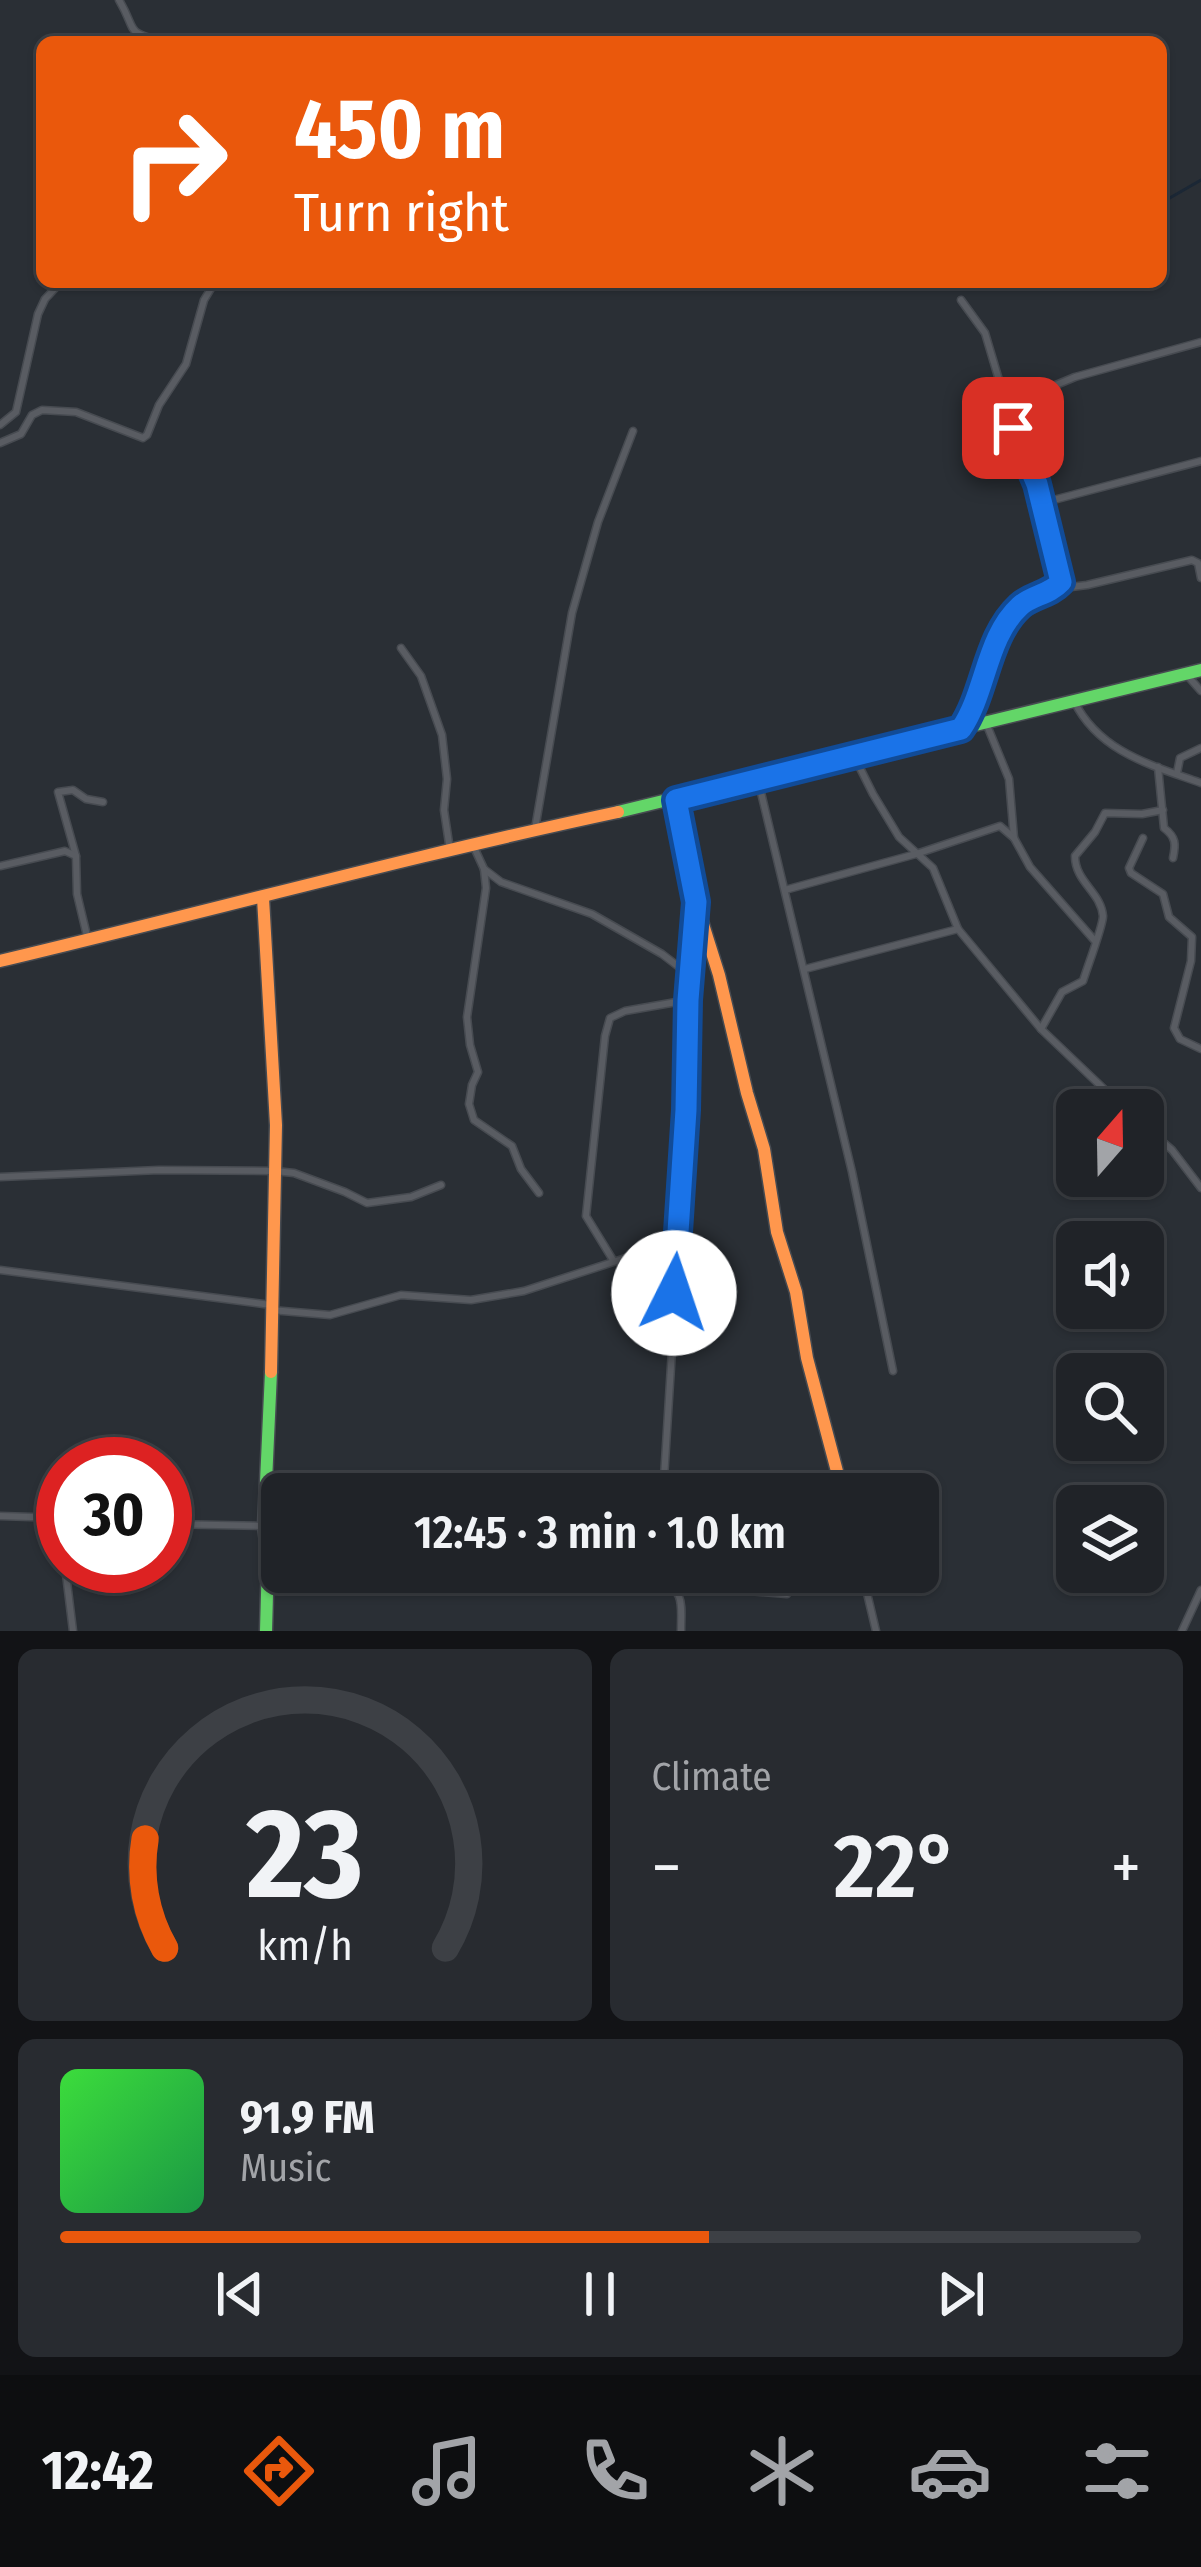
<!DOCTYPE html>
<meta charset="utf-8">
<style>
:root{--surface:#202328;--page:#282b30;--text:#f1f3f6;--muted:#a2a4a8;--line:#3d4045;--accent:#ea580c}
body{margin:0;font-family:"Fira Sans Condensed",sans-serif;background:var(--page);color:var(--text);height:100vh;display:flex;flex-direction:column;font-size:45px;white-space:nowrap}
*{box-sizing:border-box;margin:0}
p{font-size:39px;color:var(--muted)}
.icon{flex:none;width:66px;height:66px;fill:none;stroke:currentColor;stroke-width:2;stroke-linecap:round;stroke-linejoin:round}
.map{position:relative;height:1631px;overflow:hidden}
.panel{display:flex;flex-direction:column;gap:18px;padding:18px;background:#121316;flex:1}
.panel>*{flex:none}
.top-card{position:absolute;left:36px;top:36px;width:1131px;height:252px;border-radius:18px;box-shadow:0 3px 9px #0004,0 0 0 3px var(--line);background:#ea580c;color:#fff;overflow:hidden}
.needle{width:78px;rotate:20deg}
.controls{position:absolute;left:1056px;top:1089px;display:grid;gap:24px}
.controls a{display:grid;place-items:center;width:108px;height:108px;border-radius:18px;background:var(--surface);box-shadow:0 3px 9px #0004,0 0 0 3px var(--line);font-size:60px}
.speed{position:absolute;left:36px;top:1437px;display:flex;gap:24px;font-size:60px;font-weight:700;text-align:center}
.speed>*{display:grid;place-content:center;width:156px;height:156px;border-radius:50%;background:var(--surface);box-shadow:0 3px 9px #0004,0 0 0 3px var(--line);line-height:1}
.speed .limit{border:18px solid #d22;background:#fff;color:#111}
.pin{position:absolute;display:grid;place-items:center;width:102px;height:102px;color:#fff;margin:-51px;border-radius:24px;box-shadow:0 6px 18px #0006}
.me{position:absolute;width:132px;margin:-66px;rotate:4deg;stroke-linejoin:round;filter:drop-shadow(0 0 9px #0008)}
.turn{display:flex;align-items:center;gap:42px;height:252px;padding:0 60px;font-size:54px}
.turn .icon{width:156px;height:156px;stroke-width:2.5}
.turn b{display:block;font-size:84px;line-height:102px}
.big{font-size:90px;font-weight:600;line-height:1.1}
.panel .card{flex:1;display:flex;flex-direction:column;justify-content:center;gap:18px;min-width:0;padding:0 42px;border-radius:18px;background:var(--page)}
.panel .dial{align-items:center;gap:0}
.dial svg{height:312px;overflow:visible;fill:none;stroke:var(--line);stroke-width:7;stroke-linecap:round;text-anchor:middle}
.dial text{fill:var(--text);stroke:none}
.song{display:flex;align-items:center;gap:36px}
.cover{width:144px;height:144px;border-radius:18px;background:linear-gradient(135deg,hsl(120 70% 55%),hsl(140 70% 35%))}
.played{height:12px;border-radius:6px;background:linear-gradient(90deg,var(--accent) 60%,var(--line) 60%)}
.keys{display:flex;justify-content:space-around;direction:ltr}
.heat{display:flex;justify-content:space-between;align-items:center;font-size:66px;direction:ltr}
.panel .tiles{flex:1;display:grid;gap:18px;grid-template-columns:1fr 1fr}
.card:last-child{grid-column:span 2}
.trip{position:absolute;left:261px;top:1473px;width:678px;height:120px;border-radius:18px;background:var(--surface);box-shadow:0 3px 9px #0004,0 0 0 3px var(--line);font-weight:600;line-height:120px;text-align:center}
.tabs{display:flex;height:192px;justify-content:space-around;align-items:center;background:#0d0e10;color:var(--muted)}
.tabs .icon{width:84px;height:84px}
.tabs .current{color:var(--accent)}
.tabs b{font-size:54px;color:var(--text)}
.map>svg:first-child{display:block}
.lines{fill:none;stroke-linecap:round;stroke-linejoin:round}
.stream{stroke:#1b2735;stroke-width:3}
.street-casing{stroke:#474b51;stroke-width:9}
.fast-casing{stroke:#474b51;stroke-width:15}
.slow-casing{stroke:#474b51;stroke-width:15}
.street{stroke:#595c62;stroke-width:6}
.fast{stroke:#63d668;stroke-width:12}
.slow{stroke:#ff974d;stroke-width:12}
.route-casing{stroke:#114b97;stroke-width:30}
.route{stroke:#1a73e8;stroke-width:21}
</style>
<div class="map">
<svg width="1201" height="1631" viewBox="0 0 1201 1631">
<rect width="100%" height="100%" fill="#2a2f35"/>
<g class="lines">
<!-- stream -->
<polyline class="stream" points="1161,203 1201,180"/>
<defs>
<g id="street">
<path d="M 119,0 C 138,32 123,31 163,42"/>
<path d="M 961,300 L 985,333 L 1013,427 L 1037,484 L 1061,582 C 1050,596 1033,595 1020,605 C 990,631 985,693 963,726"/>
<polyline points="1008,405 1075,377 1201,342"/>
<polyline points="0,425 16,412 38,314 45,299 61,282"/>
<polyline points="0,443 21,434 32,415 42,410 76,412 143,438 147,435 159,405 186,364 204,300 215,282"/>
<polyline points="1042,503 1201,461"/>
<polyline points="1061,582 1071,587 1087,585 1192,560 1198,563 1201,578"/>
<polyline points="401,648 421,676 442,735 447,779 444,810 450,850"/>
<polyline points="1186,674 1201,691"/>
<path d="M 1074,701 C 1099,752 1151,765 1201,783"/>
<polyline points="986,723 1009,779 1014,838 1030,867 1095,941"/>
<polyline points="854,756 873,794 899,837 933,868 958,929 1041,1029 1126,1110"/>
<path d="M 1158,767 L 1164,828 C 1176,837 1176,844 1173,858"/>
<polyline points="1177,773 1180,758 1201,748"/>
<polyline points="758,780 852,1172 893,1371"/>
<polyline points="535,829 572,613 598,522 633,431"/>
<polyline points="1143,838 1129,868 1131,873 1163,894 1169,917 1192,937 1191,961 1174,1028 1180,1039 1201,1049"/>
<polyline points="472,843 484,869 501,882 592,914 662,954 692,977"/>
<polyline points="76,856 58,792 73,790 86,799 103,802"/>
<polyline points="0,866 65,851 76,856 77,894 88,940"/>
<polyline points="484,869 486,888 467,1017 470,1045 478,1072 472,1085 469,1104 474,1120 512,1146 521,1169 539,1193"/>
<polyline points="785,890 916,854 1000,826 1014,838"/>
<polyline points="805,969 958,929"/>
<path d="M 1041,1029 L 1062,992 L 1083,981 C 1087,968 1103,926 1103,916 C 1101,892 1075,882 1075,856 L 1095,832 L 1105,813 L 1142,814 L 1163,810"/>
<polyline points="1143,1125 1172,1150 1201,1188"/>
<polyline points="0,1177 159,1170 275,1171 294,1173 345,1192 367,1203 411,1197 441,1185"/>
<polyline points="613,1260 586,1216 605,1036 610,1018 625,1011 688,1000"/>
<polyline points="0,1270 271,1305"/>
<polyline points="271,1310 330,1315 401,1295 471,1300 524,1291 678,1241"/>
<polyline points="663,1494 687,1110 688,1000 695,911"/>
<polyline points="0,1516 63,1518"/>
<polyline points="59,1518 63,1547"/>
<polyline points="165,1524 263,1526"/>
<polyline points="268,1558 282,1559"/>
<polyline points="65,1566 73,1631"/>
<path d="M 552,1572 L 658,1580 C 686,1590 681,1605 681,1631"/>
<polyline points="862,1572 876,1631"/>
<polyline points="673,1585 787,1594"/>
<polyline points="1182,1631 1201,1590"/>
</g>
<g id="fast">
<polyline points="618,812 1201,670"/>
<polyline points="266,1631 268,1558 264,1526 271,1372"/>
</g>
<g id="slow">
<polyline points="676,800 696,902 719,975 747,1093 764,1149 777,1232 796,1292 807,1358 843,1494"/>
<polyline points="263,898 276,1125 271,1372"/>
<path d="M 0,961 C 206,912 411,856 618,812"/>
</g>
</defs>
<!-- street casing -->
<use href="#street" class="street-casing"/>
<!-- fast casing -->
<use href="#fast" class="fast-casing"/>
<!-- slow casing -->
<use href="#slow" class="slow-casing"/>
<!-- street -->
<use href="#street" class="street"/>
<!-- fast -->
<use href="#fast" class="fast"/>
<!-- slow -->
<use href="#slow" class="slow"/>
</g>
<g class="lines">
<defs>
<path id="route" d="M 674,1293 L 686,1110 L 688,1000 L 696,902 L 676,800 L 961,729 C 986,693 986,637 1020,606 C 1032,595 1049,595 1061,582 L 1037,484 L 1013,428"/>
</defs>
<!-- route casing -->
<use href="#route" class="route-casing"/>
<!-- route -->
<use href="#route" class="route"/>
</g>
</svg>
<div class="controls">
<a><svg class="needle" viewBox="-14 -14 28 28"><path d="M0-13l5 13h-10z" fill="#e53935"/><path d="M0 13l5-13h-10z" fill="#a2a4a8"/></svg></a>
<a><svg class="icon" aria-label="sound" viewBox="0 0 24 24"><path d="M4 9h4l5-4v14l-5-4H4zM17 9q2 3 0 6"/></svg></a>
<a><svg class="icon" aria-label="search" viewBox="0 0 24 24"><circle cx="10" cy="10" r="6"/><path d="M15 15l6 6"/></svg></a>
<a><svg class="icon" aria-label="layers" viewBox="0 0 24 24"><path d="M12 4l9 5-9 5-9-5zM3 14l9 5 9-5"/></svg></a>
</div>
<div class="speed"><div class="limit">30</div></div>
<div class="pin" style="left:1013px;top:428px;background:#d93025"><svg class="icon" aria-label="arrive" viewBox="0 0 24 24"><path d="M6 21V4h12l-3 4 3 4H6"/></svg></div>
<svg class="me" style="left:674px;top:1293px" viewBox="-20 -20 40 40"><circle r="19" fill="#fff"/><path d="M0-13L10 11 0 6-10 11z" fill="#1a73e8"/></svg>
<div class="trip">12:45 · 3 min · 1.0 km</div>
<div class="top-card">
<div class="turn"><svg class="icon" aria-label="right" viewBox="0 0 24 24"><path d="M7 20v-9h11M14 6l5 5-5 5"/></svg><div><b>450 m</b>Turn right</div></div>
</div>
</div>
<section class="panel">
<div class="tiles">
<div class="card dial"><svg viewBox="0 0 100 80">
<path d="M14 69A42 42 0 1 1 86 69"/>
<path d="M14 69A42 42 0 0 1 9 41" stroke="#ea580c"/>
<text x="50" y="56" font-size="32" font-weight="700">23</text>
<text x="50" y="72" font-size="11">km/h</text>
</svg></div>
<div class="card"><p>Climate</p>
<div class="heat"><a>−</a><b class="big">22°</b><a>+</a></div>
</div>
<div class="card">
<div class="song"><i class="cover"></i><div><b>91.9 FM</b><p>Music</p></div></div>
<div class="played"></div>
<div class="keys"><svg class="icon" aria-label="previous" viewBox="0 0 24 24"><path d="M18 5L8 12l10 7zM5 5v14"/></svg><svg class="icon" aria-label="pause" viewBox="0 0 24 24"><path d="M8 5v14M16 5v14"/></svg><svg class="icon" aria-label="next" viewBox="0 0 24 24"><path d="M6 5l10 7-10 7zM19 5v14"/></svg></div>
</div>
</div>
</section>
<nav class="tabs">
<b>12:42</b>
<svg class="icon current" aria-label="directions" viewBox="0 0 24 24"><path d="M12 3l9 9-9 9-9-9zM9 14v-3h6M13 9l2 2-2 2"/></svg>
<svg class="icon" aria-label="music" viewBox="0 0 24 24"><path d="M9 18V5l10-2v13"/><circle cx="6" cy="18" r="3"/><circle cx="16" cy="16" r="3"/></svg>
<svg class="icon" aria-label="phone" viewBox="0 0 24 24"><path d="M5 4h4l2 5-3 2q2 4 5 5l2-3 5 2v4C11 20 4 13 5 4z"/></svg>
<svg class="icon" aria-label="climate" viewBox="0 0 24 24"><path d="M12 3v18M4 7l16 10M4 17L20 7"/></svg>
<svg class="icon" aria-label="car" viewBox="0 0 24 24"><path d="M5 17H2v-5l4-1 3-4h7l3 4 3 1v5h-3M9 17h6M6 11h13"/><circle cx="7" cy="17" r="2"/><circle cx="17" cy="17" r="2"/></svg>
<svg class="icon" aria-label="filters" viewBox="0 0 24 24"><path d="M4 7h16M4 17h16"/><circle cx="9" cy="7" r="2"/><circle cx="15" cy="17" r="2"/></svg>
</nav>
